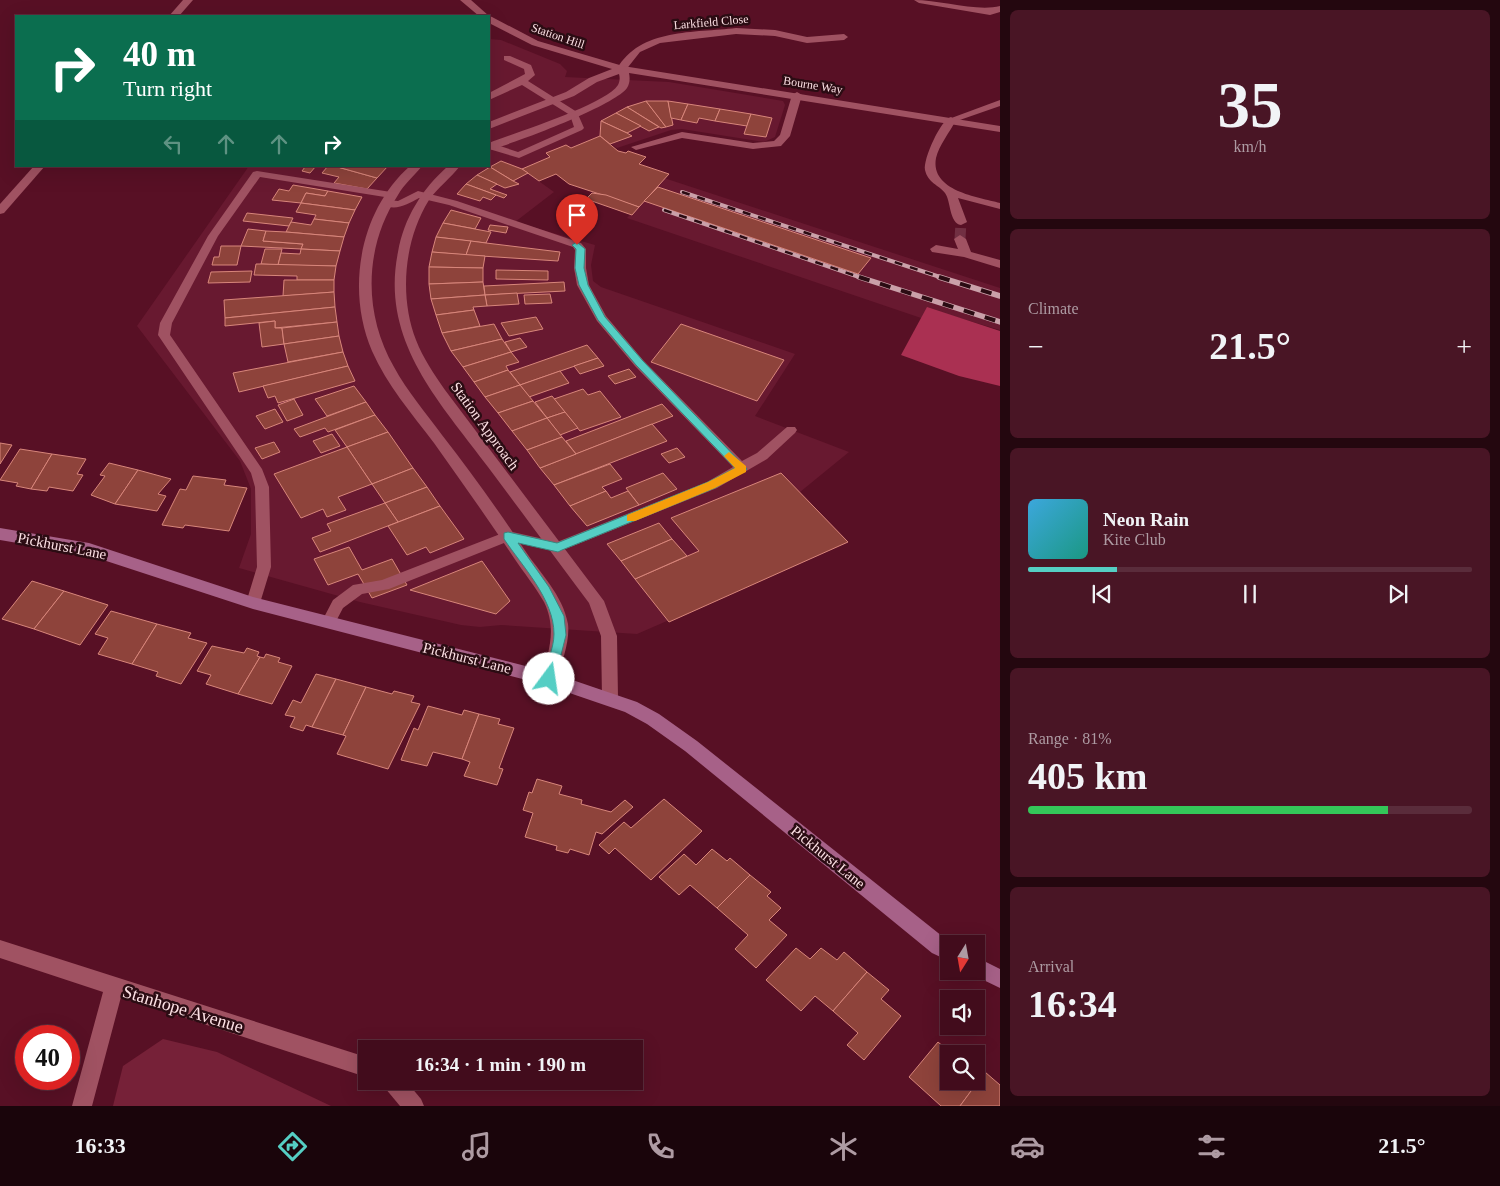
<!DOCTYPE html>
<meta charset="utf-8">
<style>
:root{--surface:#420c1c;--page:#491525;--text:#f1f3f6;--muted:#ae9ba3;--line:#5a2c3b;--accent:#55cec4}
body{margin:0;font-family:Georgia,serif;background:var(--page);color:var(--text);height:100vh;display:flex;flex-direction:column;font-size:19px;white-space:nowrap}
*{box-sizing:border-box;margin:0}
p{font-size:16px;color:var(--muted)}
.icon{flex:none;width:28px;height:28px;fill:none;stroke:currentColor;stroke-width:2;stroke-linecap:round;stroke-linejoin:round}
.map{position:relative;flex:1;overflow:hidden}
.sheet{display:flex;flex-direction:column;gap:10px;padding:10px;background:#24070f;width:500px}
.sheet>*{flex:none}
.banner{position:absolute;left:15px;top:15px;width:475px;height:152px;border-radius:0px;box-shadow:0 5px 20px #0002,0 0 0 1px var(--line);background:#0b6e4f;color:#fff;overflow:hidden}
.needle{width:32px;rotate:191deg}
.tools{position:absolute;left:940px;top:935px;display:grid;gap:10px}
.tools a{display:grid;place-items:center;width:45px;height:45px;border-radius:0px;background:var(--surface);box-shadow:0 5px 20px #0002,0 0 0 1px var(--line);font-size:25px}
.speed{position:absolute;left:15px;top:1025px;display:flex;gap:10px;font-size:25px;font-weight:700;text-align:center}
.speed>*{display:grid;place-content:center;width:65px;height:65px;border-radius:50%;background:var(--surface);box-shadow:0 5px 20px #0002,0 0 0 1px var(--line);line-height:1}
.speed .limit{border:8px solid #d22;background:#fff;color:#111}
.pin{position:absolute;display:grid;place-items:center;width:42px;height:42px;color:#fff;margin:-51px -21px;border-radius:50% 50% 50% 0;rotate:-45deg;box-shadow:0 0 5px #0007}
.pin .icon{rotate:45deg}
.me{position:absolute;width:55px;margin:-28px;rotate:14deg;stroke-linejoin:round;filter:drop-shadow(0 0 4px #0008)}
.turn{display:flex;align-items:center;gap:18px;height:105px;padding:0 25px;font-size:22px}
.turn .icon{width:65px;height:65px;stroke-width:2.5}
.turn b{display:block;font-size:35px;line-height:42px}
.lanes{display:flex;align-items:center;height:48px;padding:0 25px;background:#0003;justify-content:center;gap:25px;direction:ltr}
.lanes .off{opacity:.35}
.big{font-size:38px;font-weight:800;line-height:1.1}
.sheet .card{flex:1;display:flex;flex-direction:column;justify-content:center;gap:8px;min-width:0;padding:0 18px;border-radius:8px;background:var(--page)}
.sheet .dial{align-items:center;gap:0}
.dial b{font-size:65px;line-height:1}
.song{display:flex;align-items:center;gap:15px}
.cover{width:60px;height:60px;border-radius:8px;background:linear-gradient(135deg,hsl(200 70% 55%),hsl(170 70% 35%))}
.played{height:5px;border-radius:2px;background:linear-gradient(90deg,var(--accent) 20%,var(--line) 20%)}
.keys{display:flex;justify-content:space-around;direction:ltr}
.heat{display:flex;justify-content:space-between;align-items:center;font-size:28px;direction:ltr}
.charge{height:8px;border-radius:4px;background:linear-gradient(90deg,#34c759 81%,var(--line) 0)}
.trip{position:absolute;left:358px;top:1040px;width:285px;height:50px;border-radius:0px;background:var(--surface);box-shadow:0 5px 20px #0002,0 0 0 1px var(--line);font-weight:800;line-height:50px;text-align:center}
.dock{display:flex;height:80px;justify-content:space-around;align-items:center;background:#1a050b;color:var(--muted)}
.dock .icon{width:35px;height:35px}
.dock .selected{color:var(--accent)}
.dock b{font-size:22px;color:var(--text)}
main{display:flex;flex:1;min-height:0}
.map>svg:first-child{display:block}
.built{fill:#681930}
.green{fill:#762138}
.forest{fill:#aa3052}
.building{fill:#8e433b;stroke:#d8867b}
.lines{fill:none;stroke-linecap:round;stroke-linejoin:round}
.minor-tunnel{stroke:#712f42;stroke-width:11;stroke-dasharray:11 5.5;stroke-linecap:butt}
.service{fill:#a05262;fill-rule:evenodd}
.minor{fill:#a05262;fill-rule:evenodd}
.tertiary{fill:#a05262;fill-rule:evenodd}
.secondary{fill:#a76188;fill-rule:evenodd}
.rail-far1-casing{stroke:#caa0a9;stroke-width:4}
.rail-casing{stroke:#caa0a9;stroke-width:5.5}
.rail-far1{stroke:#2b0c13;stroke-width:2.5;stroke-dasharray:8;stroke-linecap:butt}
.rail{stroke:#2b0c13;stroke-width:4;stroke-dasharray:11;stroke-linecap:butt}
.route{fill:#55cec4;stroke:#37867f}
.slow{fill:#f59e0b}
.labels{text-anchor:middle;stroke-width:5;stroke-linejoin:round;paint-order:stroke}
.far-street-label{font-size:12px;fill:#fce0e4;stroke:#2b0c13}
.street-label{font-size:15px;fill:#fce0e4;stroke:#2b0c13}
.near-street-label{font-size:18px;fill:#fce0e4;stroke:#2b0c13}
</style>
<main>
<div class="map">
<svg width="1000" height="1106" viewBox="0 0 1000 1106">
<rect width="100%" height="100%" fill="#581025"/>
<!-- built -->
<g class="built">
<polygon points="489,39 501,40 560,64 567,71 565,77 669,82 783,101 785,105 775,137 764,142 682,129 671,130 617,148 600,136 571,148 566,145 547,153 550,157 522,169 554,192 515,222 595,245 591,265 593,281 601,287 795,354 755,416 849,452 800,492 848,542 637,634 501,625 480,627 461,625 360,602 239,568 251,534 251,489 240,461 137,326 249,166 489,166"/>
<polygon points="664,178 1000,288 1000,330 929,309 924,319 627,218"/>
</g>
<!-- green -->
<polygon class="green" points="163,1039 217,1052 331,1106 113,1106 123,1066"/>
<!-- forest -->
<polygon class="forest" points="927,307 1000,331 1000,386 959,376 901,355"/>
<!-- building -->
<g class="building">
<polygon points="646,101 666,127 661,128 627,107"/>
<polygon points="646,101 668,101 673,125 666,127"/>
<polygon points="668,101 688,104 681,120 671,118"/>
<polygon points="688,104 720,109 715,121 699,118 697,123 681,120"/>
<polygon points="627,107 659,127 649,131 616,113"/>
<polygon points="720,109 751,114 747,126 715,121"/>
<polygon points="616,113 641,126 627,133 601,121"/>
<polygon points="751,114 772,118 766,137 744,134"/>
<polygon points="601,121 627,133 632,136 610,144 600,136"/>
<polygon points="600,136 618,151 626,153 628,151 646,157 639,164 669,174 639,207 569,184 556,174 539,181 522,169 550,157 546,153 566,145 571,148"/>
<polygon points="501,161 522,169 528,173 513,181 490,167"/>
<polygon points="302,166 316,166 310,173 302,171 305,167"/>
<polygon points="328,166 334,166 377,178 367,189 334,183 339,177 322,173"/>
<polygon points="334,166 388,166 377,178"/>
<polygon points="490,167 513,181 519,184 505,188 477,175"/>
<polygon points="477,175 497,184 490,189 507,195 504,198 466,184"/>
<polygon points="466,184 496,195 491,200 483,197 480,201 457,194"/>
<polygon points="293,185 328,191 325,196 306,193 301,203 272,200 279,189 289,191"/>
<polygon points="658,187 871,258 858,274 644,201"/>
<polygon points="328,191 362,197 355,210 301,203 306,193 325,196"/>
<polygon points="592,193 606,195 639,207 632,215 586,199"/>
<polygon points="301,203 355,210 349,223 314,219 316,215 296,212"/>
<polygon points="451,210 481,218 475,229 443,223"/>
<polygon points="247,213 293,218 289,226 243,221"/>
<polygon points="314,219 349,223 344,237 286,232 291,222 311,225"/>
<polygon points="443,223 491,232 486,243 436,237"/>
<polygon points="490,225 508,227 506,233 488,230"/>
<polygon points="248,229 266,231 263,241 303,244 301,249 241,246"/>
<polygon points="266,231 286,232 344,237 340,251 301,249 303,244 263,241"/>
<polygon points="436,237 471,241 466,255 432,252"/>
<polygon points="471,241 486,243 560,252 558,261 466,255"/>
<polygon points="221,246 241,246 237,265 212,265 214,257 219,257"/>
<polygon points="265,249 282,249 278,265 261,264"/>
<polygon points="301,249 340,251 336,266 278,265 281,253 300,254"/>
<polygon points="432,252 485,256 483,268 429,267"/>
<polygon points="256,264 261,264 336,266 334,280 297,280 297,276 254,275"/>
<polygon points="429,267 483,268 483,282 429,284"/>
<polygon points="496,270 548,271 548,280 496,279"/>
<polygon points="252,271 250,282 208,283 211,272"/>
<polygon points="284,280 334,280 334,292 283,296"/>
<polygon points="483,282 485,295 431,299 429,284"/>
<polygon points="564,282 565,291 485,295 484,286"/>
<polygon points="334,292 335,307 225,318 224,300"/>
<polygon points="517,293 519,304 487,306 485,295"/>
<polygon points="550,294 552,303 525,304 524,295"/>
<polygon points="485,295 487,306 473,307 474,310 436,315 431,299"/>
<polygon points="335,307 337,322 275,328 275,321 225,326 225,318"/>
<polygon points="474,310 480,326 442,333 436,315"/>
<polygon points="536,317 543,329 509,336 501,323"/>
<polygon points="275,321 275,328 282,328 284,344 262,347 259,323"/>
<polygon points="337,322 339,336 284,344 282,328"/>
<polygon points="494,324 502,339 451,351 442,333"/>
<polygon points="681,324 784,360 757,401 651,362"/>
<polygon points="339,336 343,352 288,362 284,344"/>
<polygon points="520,338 527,347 511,352 505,342"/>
<polygon points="502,339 511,352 463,367 451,351"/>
<polygon points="587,345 598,358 520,385 510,372"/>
<polygon points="343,352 348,366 239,392 233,373"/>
<polygon points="511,352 519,362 506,366 508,370 474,382 463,367"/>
<polygon points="598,358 604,366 580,374 574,366"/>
<polygon points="348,366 355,381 278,403 275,396 268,398 263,386"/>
<polygon points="629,369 636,377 615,384 608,376"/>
<polygon points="508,370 520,385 485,397 474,382"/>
<polygon points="560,371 569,383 529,397 520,385"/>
<polygon points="520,385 533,401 498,413 485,397"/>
<polygon points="354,386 366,402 327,416 315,399"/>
<polygon points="583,389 588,395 600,391 621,417 580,431 554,399"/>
<polygon points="552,396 565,412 547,418 535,402"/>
<polygon points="294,399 303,415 287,421 278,405"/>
<polygon points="533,401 547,418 512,431 498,413"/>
<polygon points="366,402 375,415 328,432 325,428 300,437 294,429"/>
<polygon points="662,404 673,416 576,454 566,441"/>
<polygon points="275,409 283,422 265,429 256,416"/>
<polygon points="565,412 578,428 560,435 547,418"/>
<polygon points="375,415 388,432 347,447 335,430"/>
<polygon points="547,418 562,437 527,450 512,431"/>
<polygon points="652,424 667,441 554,485 540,468"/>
<polygon points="388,432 413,468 372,484 347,447"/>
<polygon points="332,434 340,446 321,453 313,441"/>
<polygon points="562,437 576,454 540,468 527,450"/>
<polygon points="274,442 280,452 262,459 255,448"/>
<polygon points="0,443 12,445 0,464"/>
<polygon points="347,447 372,484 338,497 346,510 327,517 323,509 301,518 274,474"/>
<polygon points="677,448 685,457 669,463 661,454"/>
<polygon points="20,449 52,454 31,489 16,486 18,483 0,480"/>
<polygon points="52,454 86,459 77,474 83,475 73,491 49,487 47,491 31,489"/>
<polygon points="109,463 138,470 115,504 91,495 105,476 100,475"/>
<polygon points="610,464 622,479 602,487 606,491 570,506 554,485"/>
<polygon points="413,468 427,487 385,503 372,484"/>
<polygon points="138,470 171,479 158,494 166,496 157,511 115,504"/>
<polygon points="663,473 677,489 639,505 626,488"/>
<polygon points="781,473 848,542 669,622 635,579 699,551 671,518"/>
<polygon points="193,476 226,480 224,485 247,488 229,531 185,525 183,528 162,525 180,489 186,490"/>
<polygon points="427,487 440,506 398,522 385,503"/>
<polygon points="606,491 611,498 628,491 639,505 587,526 570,506"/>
<polygon points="385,503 398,522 320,552 312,538 331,531 327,524"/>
<polygon points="440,506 464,539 430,553 426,547 407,555 388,526"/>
<polygon points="659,523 672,539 621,561 607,544"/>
<polygon points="672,539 687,556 635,579 621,561"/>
<polygon points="349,547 362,570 392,559 407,585 372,598 358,574 328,585 314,559"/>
<polygon points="482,561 510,601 496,614 410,590"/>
<polygon points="32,581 64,591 34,629 2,619"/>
<polygon points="64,591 108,605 80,645 34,629"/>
<polygon points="111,611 157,624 132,664 98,654 108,638 95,634"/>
<polygon points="157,624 191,633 188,638 207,643 181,684 156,676 158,672 132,664"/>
<polygon points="212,646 244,653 247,648 259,652 257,656 260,657 238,694 206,684 211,675 197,671"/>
<polygon points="266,654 280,658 278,662 292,666 272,704 238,694 260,657 264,658"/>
<polygon points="316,674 336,679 312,727 306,725 303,731 290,727 295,717 285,715 293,700 301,703"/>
<polygon points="336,679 366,687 343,735 312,727"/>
<polygon points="366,687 392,694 394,691 414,696 411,702 420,704 388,769 337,754 346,736 343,735"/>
<polygon points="428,706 462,715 464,710 479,714 462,759 433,752 427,766 401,760 414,728 418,730"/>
<polygon points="479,714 500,719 498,724 514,728 499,768 503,769 497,785 464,776 470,762 462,759"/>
<polygon points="537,779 562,786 559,794 582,800 581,804 611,812 625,800 633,807 602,834 596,832 589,855 570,849 568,853 556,850 557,846 525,837 533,813 523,810 529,792 532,793"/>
<polygon points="664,799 702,831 651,880 615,848 609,854 599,845 624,822 631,828"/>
<polygon points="712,849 727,861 730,858 750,875 717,908 690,885 679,895 659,877 684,854 696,865"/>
<polygon points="750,875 771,892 767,896 781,908 769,920 787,935 756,968 735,949 748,935 717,908"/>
<polygon points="796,948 810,959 821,948 837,960 844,952 867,972 833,1011 815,996 801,1011 766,980"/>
<polygon points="867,972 889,990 881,999 901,1016 864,1060 847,1045 858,1033 833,1011"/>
<polygon points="938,1042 952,1054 949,1054 949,1081 976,1081 976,1065 985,1072 960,1106 941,1106 909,1077"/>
<polygon points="985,1072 1000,1085 1000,1106 960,1106"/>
</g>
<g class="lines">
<!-- minor-tunnel -->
<polyline class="minor-tunnel" points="960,239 961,222"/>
<!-- service -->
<g class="service">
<path d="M 736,28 L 775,30 L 807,37 L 844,34 L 848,37 L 844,40 L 807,43 L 775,36 L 736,34 L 660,43 L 640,52 L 625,71 L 617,69 C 640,28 695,33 736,28 Z"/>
<polygon points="504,56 510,56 531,65 535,75 528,81 577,112 584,128 582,130 519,158 489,149 489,144 491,143 518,152 574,127 570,115 522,85 489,100 489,93 525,74 524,69 504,60"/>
<polygon points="797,92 802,95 790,136 781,146 753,149 682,138 636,150 631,147 682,132 753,143 774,141 780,135 792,95"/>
<polygon points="1000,100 1000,106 954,122 946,120"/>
<polygon points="257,171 391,192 396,195 391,198 260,177 218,236 172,323 170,335 262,469 269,487 271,567 260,603 258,607 248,607 246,603 257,567 255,487 251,473 158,335 160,323 208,236 253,172"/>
<path d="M 418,191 L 457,201 L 581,243 L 586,249 L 586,268 L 589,285 L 606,316 L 643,360 L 742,461 L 757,453 L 787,427 L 795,427 L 797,430 L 795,433 L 767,459 L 717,488 L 558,552 L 509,541 L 389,589 L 362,594 L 343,608 L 333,627 L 323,627 L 321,623 L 333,600 L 353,585 L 382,580 L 508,531 L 557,542 L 707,482 L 733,467 L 635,366 L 597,321 L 577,285 L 574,268 L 575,250 L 573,247 L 449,205 L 419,198 C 408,204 393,213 382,203 L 387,200 L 398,201 Z"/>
</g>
<!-- minor -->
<g class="minor">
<polygon points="183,0 193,0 179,16 169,16"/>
<path d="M 914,0 C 941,0 977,12 1000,6 L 1000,12 L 990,15 L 919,3 Z"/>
<path d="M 951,117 L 956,120 C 950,132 939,145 936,158 C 930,191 978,197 1000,203 L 1000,209 L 958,198 L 967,222 L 961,225 C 949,223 951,201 945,193 C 939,185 928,183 925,170 C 923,159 941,119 951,117 Z"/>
<polygon points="34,166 45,166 4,213 0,214 0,204"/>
<polygon points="960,235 966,239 971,252 1000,260 1000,268 964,257 932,252 930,249 936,245 958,249 954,239"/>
<polygon points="0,940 366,1057 366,1077 121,997 92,1106 72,1106 103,992 0,958"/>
<polygon points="382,1081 406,1081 421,1099 424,1106 400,1106 385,1088"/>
</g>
<!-- tertiary -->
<g class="tertiary">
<path d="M 460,0 L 471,0 L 489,16 L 492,17 L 538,41 L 623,66 L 1000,126 L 1000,132 L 629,73 C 630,78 630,83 627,88 C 614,106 513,144 489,150 L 489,143 C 514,133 605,105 618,85 C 620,81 620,77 619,74 L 597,82 L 574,96 L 489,129 L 489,122 L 566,92 L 589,78 L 612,69 L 532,45 L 489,23 L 489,16 L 479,16 Z"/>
<path d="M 410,166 L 422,166 C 414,176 404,184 398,195 C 364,247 363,313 394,367 C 407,391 426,413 442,435 C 471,472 498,510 524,549 C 539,572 563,595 568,624 C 570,642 562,661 557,679 L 555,684 L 549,686 L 543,684 L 541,679 C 549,651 557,629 544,602 C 535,586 524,573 514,558 C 488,519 461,481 434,443 C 412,414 387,385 372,351 C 346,291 359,211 410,166 Z"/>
<path d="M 448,166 L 460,166 C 451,178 438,187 429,200 C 404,240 399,296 416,340 C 423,358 434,374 445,390 L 604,601 L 617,636 L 618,698 L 616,703 L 610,705 L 604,703 L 602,698 L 601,636 L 589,603 C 555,558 522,512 488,467 C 439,401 380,341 398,252 C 404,218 422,189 448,166 Z"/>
</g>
<!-- secondary -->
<g class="secondary">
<polygon points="0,528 89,543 253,597 549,672 637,702 659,714 697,741 952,944 949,944 949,961 932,953 685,751 647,724 625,712 549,686 253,609 88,555 0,540"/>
<polygon points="976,957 1000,969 1000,988 969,973 976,971"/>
</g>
<defs>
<g id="rail-far1">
<polyline points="682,192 943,278"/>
<polyline points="664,210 862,278"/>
</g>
<g id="rail">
<polyline points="859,277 1000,322"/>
<polyline points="939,277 1000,296"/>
</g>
</defs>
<!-- rail-far1 casing -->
<use href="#rail-far1" class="rail-far1-casing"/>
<!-- rail casing -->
<use href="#rail" class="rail-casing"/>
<!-- rail-far1 -->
<use href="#rail-far1" class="rail-far1"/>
<!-- rail -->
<use href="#rail" class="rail"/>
</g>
<!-- route -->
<path class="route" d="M 577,242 L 585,249 L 584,268 L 588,285 L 605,317 L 643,361 L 747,469 L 715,488 L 562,550 L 558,552 L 518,543 L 549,587 L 564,616 L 566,635 L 555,679 L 549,684 L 543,679 C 546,665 554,648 554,634 C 554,599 522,566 504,539 L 504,533 L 508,532 L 557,543 L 708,482 L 735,468 L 636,365 L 598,320 L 579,285 L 575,268 L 576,249 L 572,245 Z"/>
<!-- slow -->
<polygon class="slow" points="729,452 746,466 746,472 715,488 635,521 627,521 627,515 708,482 735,468 724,456"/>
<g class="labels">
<!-- far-street labels -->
<g class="far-street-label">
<text transform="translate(711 22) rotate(-5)" y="4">Larkfield Close</text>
<text transform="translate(558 36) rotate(19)" y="4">Station Hill</text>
<text transform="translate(813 85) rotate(9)" y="4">Bourne Way</text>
</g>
<!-- street labels -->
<g class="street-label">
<text transform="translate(485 426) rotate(54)" y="5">Station Approach</text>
<text transform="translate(62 546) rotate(11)" y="5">Pickhurst Lane</text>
<text transform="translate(467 658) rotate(14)" y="5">Pickhurst Lane</text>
<text transform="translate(828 857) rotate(39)" y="5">Pickhurst Lane</text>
</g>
<!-- near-street labels -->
<g class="near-street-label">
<text transform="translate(183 1009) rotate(17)" y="6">Stanhope Avenue</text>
</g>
</g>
</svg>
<div class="tools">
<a><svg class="needle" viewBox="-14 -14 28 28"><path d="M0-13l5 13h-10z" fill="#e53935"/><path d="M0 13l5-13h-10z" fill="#ae9ba3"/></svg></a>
<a><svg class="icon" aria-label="sound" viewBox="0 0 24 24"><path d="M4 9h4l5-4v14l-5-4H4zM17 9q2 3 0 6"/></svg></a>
<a><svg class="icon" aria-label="search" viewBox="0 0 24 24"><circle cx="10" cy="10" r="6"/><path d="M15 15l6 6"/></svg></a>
</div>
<div class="speed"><div class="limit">40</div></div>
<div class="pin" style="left:577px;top:245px;background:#d93025"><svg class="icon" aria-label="arrive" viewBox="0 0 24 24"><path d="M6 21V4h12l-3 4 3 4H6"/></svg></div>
<svg class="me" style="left:549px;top:679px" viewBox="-20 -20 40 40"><circle r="19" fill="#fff"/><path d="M0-13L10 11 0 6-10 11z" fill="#55cec4"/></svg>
<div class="trip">16:34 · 1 min · 190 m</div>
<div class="banner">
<div class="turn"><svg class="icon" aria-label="right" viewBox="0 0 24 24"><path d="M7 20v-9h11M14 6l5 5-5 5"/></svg><div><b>40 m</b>Turn right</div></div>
<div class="lanes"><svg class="icon off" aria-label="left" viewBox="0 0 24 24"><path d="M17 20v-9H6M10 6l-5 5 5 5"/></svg><svg class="icon off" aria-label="ahead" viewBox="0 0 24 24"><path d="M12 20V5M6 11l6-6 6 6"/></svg><svg class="icon off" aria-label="ahead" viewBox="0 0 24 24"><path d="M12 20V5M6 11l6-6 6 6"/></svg><svg class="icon" aria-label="right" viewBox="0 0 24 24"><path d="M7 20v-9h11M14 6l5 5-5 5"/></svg></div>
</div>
</div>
<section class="sheet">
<div class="card dial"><b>35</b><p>km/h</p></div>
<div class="card"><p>Climate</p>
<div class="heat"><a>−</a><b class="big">21.5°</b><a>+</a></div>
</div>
<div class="card">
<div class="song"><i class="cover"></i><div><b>Neon Rain</b><p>Kite Club</p></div></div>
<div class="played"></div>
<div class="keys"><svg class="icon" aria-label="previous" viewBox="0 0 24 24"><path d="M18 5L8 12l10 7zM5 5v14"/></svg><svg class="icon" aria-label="pause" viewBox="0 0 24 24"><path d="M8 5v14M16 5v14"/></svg><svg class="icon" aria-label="next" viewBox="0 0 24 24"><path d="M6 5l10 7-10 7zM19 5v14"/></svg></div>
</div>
<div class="card"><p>Range · 81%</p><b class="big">405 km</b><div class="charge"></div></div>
<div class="card"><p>Arrival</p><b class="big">16:34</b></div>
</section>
</main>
<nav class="dock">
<b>16:33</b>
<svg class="icon selected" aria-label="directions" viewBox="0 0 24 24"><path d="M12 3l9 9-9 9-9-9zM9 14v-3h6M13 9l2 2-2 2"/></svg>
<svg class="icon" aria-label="music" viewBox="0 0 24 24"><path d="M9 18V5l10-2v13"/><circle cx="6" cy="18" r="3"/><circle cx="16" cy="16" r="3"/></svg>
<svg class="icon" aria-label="phone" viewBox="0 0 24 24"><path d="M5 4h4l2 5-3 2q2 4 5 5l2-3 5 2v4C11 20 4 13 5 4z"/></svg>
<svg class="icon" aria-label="climate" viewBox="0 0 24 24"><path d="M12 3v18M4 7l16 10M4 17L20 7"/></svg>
<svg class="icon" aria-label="car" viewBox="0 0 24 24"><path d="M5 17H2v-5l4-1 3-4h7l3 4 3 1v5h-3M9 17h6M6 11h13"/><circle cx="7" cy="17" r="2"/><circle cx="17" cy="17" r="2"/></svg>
<svg class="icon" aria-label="filters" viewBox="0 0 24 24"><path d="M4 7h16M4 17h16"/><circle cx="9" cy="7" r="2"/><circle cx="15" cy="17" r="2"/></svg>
<b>21.5°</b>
</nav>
